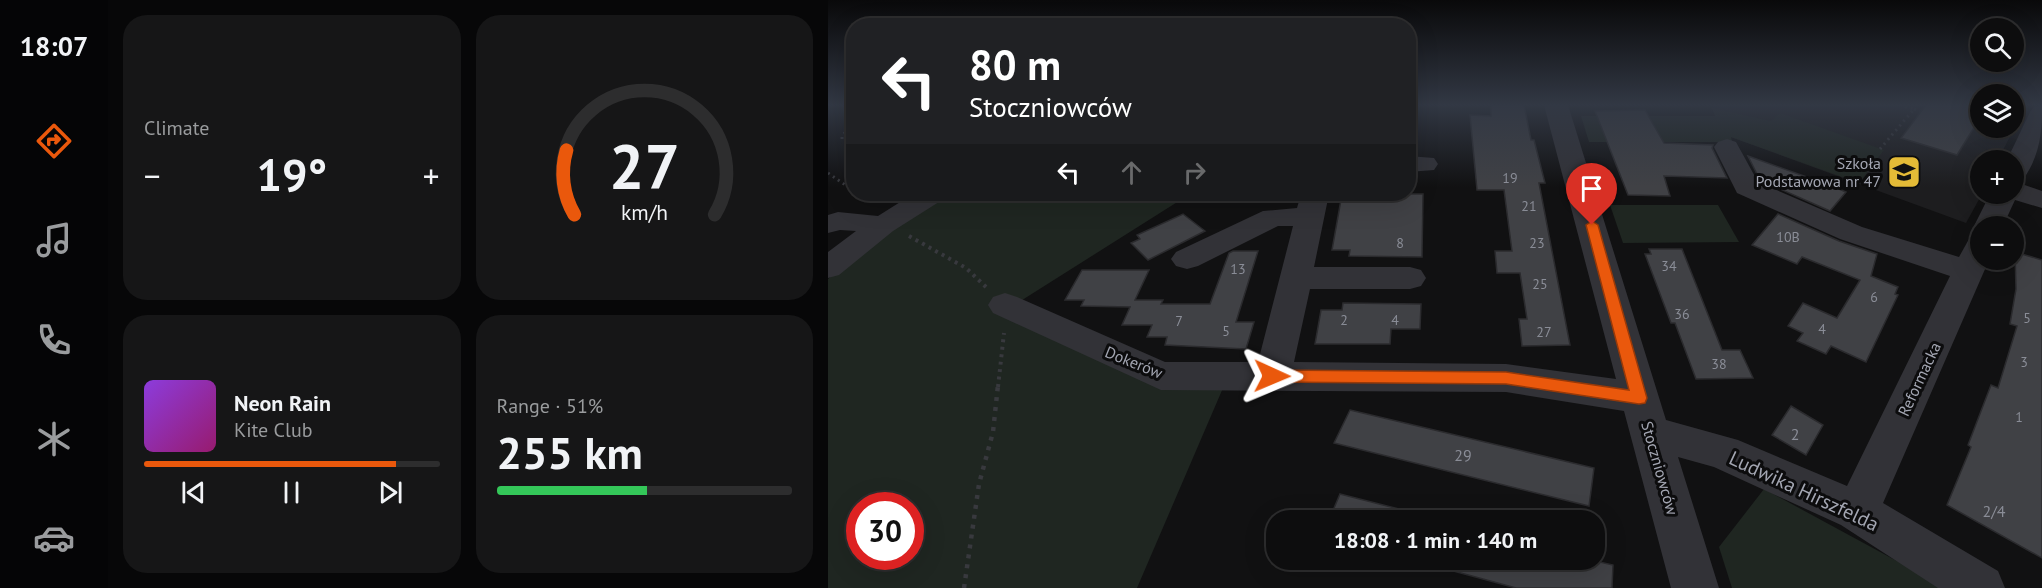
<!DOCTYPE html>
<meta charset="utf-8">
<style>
:root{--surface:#0d0d0e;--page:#161617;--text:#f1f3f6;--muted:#9a9c9e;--line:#2d2d2e;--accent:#ea580c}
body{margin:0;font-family:"PT Sans",sans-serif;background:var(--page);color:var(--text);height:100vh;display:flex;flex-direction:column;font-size:22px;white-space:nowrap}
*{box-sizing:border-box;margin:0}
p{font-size:20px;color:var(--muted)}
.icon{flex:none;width:33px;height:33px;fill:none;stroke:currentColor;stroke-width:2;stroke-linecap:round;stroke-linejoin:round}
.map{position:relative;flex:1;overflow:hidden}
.side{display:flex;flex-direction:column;gap:15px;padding:15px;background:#070708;width:720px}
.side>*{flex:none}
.guide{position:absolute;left:18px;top:18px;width:570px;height:183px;border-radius:24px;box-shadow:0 6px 24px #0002,0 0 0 2px var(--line);background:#202124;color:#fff;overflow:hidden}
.fabs{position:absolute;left:1142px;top:18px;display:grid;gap:12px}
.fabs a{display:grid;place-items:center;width:54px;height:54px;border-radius:50%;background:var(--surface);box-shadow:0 6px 24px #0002,0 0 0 2px var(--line);font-size:30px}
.speed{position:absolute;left:18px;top:492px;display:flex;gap:12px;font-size:30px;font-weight:700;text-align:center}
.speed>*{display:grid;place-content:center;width:78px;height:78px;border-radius:50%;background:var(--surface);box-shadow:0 6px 24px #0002,0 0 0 2px var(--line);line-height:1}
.speed .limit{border:9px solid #d22;background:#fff;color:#111}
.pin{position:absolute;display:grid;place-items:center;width:51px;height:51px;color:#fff;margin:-62px -26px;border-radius:50% 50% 50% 0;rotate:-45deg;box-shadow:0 0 6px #0007}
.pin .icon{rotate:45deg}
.me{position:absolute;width:66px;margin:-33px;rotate:91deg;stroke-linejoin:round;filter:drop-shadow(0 0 4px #0008)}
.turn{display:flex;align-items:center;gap:21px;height:126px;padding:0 24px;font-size:27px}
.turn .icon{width:78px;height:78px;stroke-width:2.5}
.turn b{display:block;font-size:42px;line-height:51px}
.lanes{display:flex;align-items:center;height:57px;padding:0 24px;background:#0003;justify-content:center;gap:30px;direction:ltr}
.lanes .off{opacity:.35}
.big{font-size:45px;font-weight:700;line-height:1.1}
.side .tile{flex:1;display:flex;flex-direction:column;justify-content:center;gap:9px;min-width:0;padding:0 21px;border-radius:24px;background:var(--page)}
.side .dial{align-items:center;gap:0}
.dial svg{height:156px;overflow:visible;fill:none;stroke:var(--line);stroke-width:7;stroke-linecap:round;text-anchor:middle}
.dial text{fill:var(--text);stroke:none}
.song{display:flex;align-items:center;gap:18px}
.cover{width:72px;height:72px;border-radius:9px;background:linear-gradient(135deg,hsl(270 70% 55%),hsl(320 70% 35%))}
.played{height:6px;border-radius:3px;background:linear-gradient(90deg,var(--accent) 85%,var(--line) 85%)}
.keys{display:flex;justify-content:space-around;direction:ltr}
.heat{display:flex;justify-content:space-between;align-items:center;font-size:33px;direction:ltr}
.charge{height:9px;border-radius:4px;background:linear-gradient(90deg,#34c759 51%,var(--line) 0)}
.side .tiles{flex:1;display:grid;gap:15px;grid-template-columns:repeat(2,1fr)}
.trip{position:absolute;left:438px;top:510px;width:339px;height:60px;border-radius:24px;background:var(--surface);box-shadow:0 6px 24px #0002,0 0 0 2px var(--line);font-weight:700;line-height:60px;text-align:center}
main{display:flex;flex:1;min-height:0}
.menu{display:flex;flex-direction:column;width:108px;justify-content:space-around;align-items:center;background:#050506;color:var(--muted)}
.menu .icon{width:42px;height:42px}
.menu .on{color:var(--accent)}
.menu b{font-size:27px;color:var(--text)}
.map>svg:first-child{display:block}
.built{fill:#1d1d1f}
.green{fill:#1f2621;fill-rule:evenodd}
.building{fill:#404145;stroke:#2b2b2e;stroke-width:1.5}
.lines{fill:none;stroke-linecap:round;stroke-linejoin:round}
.path-far2{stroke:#38393e;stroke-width:3;stroke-dasharray:2 4;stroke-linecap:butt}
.path-far1{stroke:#38393e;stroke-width:4;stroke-dasharray:3 4.5;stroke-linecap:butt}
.path{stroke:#38393e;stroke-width:4.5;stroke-dasharray:4 6;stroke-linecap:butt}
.minor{fill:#323237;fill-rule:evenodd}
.route{fill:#ea580c;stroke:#983908;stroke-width:1.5}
.labels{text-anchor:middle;stroke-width:6;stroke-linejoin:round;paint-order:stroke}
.number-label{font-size:14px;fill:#8a8d97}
.poi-label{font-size:16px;fill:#a3a6b2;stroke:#0c0c0d;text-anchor:end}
.street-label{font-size:16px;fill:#a3a6b2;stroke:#0c0c0d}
.near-number-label{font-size:16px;fill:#8a8d97}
.near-street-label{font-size:20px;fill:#a3a6b2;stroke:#0c0c0d}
</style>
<main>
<nav class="menu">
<b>18:07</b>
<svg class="icon on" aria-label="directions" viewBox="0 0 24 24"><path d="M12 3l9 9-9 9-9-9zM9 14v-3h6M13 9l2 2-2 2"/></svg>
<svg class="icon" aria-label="music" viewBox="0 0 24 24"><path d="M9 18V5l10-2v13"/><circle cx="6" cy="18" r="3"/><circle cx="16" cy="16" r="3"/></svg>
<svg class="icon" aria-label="phone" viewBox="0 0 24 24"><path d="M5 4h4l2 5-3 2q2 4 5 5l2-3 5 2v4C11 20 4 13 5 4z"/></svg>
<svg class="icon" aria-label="climate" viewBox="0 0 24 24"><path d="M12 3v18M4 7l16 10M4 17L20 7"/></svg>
<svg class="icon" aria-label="car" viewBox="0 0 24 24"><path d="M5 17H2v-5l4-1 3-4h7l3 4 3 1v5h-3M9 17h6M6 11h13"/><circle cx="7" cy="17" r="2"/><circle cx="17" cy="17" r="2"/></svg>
</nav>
<section class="side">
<div class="tiles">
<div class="tile"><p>Climate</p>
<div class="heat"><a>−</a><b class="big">19°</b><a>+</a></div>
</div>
<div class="tile dial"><svg viewBox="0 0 100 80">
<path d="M14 69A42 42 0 1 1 86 69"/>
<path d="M14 69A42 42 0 0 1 10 36" stroke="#ea580c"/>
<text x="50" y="56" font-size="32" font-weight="700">27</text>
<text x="50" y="72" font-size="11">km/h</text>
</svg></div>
<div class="tile">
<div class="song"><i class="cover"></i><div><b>Neon Rain</b><p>Kite Club</p></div></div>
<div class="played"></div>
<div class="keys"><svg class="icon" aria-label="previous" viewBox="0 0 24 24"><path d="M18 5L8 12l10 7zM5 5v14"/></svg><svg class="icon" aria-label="pause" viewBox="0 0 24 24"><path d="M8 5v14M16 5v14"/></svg><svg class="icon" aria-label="next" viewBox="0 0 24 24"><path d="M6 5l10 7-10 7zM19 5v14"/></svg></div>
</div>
<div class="tile"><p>Range · 51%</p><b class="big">255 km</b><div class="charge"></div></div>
</div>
</section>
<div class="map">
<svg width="1214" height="588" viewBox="0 0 1214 588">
<rect width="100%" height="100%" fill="#111112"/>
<!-- built -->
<polygon class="built" points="882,105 1152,105 1152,128 1185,128 1185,105 1198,105 1170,160 1152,160 1154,194 1138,223 900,136"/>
<!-- green -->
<g class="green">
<polygon points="884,108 943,121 952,113 1056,150 1031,183 903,137 904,142 761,142 753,116 887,116"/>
<path d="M 107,194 L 362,194 L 191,302 L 395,388 L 309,588 L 0,588 L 0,279 L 90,204 ZM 32,506 L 82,506 L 82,556 L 32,556 Z"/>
<polygon points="782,205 890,205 911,242 795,243"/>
<polygon points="936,489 1102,579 1116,588 904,588 891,547"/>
</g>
<!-- building -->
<g class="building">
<polygon points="663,105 696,105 703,140 706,140 717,183 711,183 742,345 694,346 691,319 699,319 692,273 669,273 667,251 684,251 676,190 649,190 642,115 663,116"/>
<polygon points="1098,105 1152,105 1152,118 1129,155 1073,138"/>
<polygon points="817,110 836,143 885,145 884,148 899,178 836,176 842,196 800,195 767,111"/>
<polygon points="920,156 1004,186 1018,192 1002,211 932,180"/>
<polygon points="514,194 595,194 594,257 521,256 522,250 504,250"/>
<polygon points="355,214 377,231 320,260 303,243 312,239 309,235"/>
<polygon points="950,214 1011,241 1049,254 1043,276 1070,287 1067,294 1070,295 1038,362 1003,346 998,354 969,341 975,333 960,326 975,303 1009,318 1032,280 974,257 969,264 924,245"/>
<polygon points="821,249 854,249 894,350 912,350 925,378 868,379 847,323 843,323 817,254 823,254"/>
<polygon points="405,251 430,251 408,322 426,322 418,349 337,345 339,337 319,337 324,325 294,325 302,307 253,306 256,300 237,300 254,270 321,270 307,300 335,300 333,304 382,304 401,253"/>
<polygon points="1187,252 1214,260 1214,558 1119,505 1143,447 1140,445 1163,385 1170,388 1189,326 1182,324 1188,289"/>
<polygon points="515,303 593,304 592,329 563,329 562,344 487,344 493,310 514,310"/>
<polygon points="963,406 995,425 978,455 944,435"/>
<polygon points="522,410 766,468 761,506 506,443"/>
<polygon points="512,494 614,520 501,520"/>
<polygon points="585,560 763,560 785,565 784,588 688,588"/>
</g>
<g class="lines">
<!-- path-far2 -->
<g class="path-far2">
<polyline points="1086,109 1092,111"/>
<polyline points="14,139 14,135 26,126"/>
<polyline points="1052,149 1086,109 1071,105"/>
<polyline points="0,173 26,191"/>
</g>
<!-- path-far1 -->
<g class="path-far1">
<polyline points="81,236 138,268 159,288"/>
<polyline points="170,387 176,333"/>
</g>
<!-- path -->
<polyline class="path" points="136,588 151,484 165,432 170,385"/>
<!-- minor -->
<g class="minor">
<polygon points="716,105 740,105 838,420 910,440 1019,486 1122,276 1012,239 909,193 886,147 890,142 899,139 908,142 930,182 1034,227 1131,257 1141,239 1152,236 1152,260 1161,260 1055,503 1170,571 1177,588 1110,588 1013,525 886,467 850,457 891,588 843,588 796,411 678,392 333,390 165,313 160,305 165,297 177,293 189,297 337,362 430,362 465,226 450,226 370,266 359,269 348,266 343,259 348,252 435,211 469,208 473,194 501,194 486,267 582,267 593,270 598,278 593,286 582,289 482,289 466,362 678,364 788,379"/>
<path d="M 1214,105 C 1214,134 1212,156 1194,181 L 1188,182 L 1214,191 L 1214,208 L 1187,200 L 1175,226 L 1152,226 L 1151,232 L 1146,226 L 1162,194 L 1185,194 L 1185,160 L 1179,160 L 1202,112 L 1206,107 Z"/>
<polygon points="580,156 606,158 610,164 606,170 580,172"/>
<polygon points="85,194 118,194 114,200 65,231 11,275 0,278 0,252 28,231 12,230 0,233 0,215 10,212 50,216"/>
</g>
</g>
<!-- sky -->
<linearGradient id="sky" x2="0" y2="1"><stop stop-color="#09090a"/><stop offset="0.56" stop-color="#323844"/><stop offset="1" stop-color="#323844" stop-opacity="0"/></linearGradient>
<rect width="1214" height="187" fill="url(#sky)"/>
<!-- route -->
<polygon class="route" points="764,221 770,225 819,398 817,403 811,404 678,384 444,382 437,376 444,370 678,372 801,390 758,225"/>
<!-- icons -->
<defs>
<symbol id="school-square" viewBox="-11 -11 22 22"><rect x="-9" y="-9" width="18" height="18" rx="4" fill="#e4bb37" stroke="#0c0c0d"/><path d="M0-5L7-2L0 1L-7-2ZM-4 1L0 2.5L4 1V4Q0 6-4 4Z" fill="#111"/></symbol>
</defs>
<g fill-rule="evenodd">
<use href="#school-square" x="1057" y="153" width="38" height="38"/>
</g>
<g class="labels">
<!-- number labels -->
<g class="number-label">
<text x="682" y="183">19</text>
<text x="701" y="211">21</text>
<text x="960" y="242">10B</text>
<text x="572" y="248">8</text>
<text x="709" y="248">23</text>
<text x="841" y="271">34</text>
<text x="410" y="274">13</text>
<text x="712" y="289">25</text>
<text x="1046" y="302">6</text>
<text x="854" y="319">36</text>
<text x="1199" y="323">5</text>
<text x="516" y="325">2</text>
<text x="567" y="325">4</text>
<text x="351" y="326">7</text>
<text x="994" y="334">4</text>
<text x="398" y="336">5</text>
<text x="716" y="337">27</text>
<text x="1196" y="367">3</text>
<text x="891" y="369">38</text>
<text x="1191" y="422">1</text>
</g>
<!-- poi labels -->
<g class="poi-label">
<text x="1053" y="169">Szkoła<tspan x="1053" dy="18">Podstawowa nr 47</tspan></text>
</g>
<!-- street labels -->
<g class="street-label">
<text transform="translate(306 362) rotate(22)" y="6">Dokerów</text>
<text transform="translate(1091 379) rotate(-65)" y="6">Reformacka</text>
<text transform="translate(832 468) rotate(74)" y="6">Stoczniowców</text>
</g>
<!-- near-number labels -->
<g class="near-number-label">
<text x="967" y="440">2</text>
<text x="635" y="461">29</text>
<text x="1166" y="517">2/4</text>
</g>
<!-- near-street labels -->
<g class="near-street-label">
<text transform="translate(976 491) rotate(25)" y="7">Ludwika Hirszfelda</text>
</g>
</g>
</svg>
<div class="fabs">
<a><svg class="icon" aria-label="search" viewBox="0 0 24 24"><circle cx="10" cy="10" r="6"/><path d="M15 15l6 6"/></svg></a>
<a><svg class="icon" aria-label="layers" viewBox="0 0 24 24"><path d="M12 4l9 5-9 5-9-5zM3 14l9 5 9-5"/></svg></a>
<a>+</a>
<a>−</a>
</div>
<div class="speed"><div class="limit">30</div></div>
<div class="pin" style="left:764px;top:225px;background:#d93025"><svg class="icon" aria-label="arrive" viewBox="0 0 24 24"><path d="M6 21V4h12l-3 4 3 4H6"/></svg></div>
<svg class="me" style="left:444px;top:376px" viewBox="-20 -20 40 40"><path d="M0-17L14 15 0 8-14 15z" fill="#ea580c" stroke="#fff" stroke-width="4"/></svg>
<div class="trip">18:08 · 1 min · 140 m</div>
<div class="guide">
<div class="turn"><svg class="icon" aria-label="left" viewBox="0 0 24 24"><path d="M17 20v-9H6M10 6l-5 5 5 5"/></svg><div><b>80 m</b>Stoczniowców</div></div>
<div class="lanes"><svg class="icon" aria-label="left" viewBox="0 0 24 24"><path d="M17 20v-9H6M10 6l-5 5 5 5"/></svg><svg class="icon off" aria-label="ahead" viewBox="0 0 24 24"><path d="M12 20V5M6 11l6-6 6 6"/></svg><svg class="icon off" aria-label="right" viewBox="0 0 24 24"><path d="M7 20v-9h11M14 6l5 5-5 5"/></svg></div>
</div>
</div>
</main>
